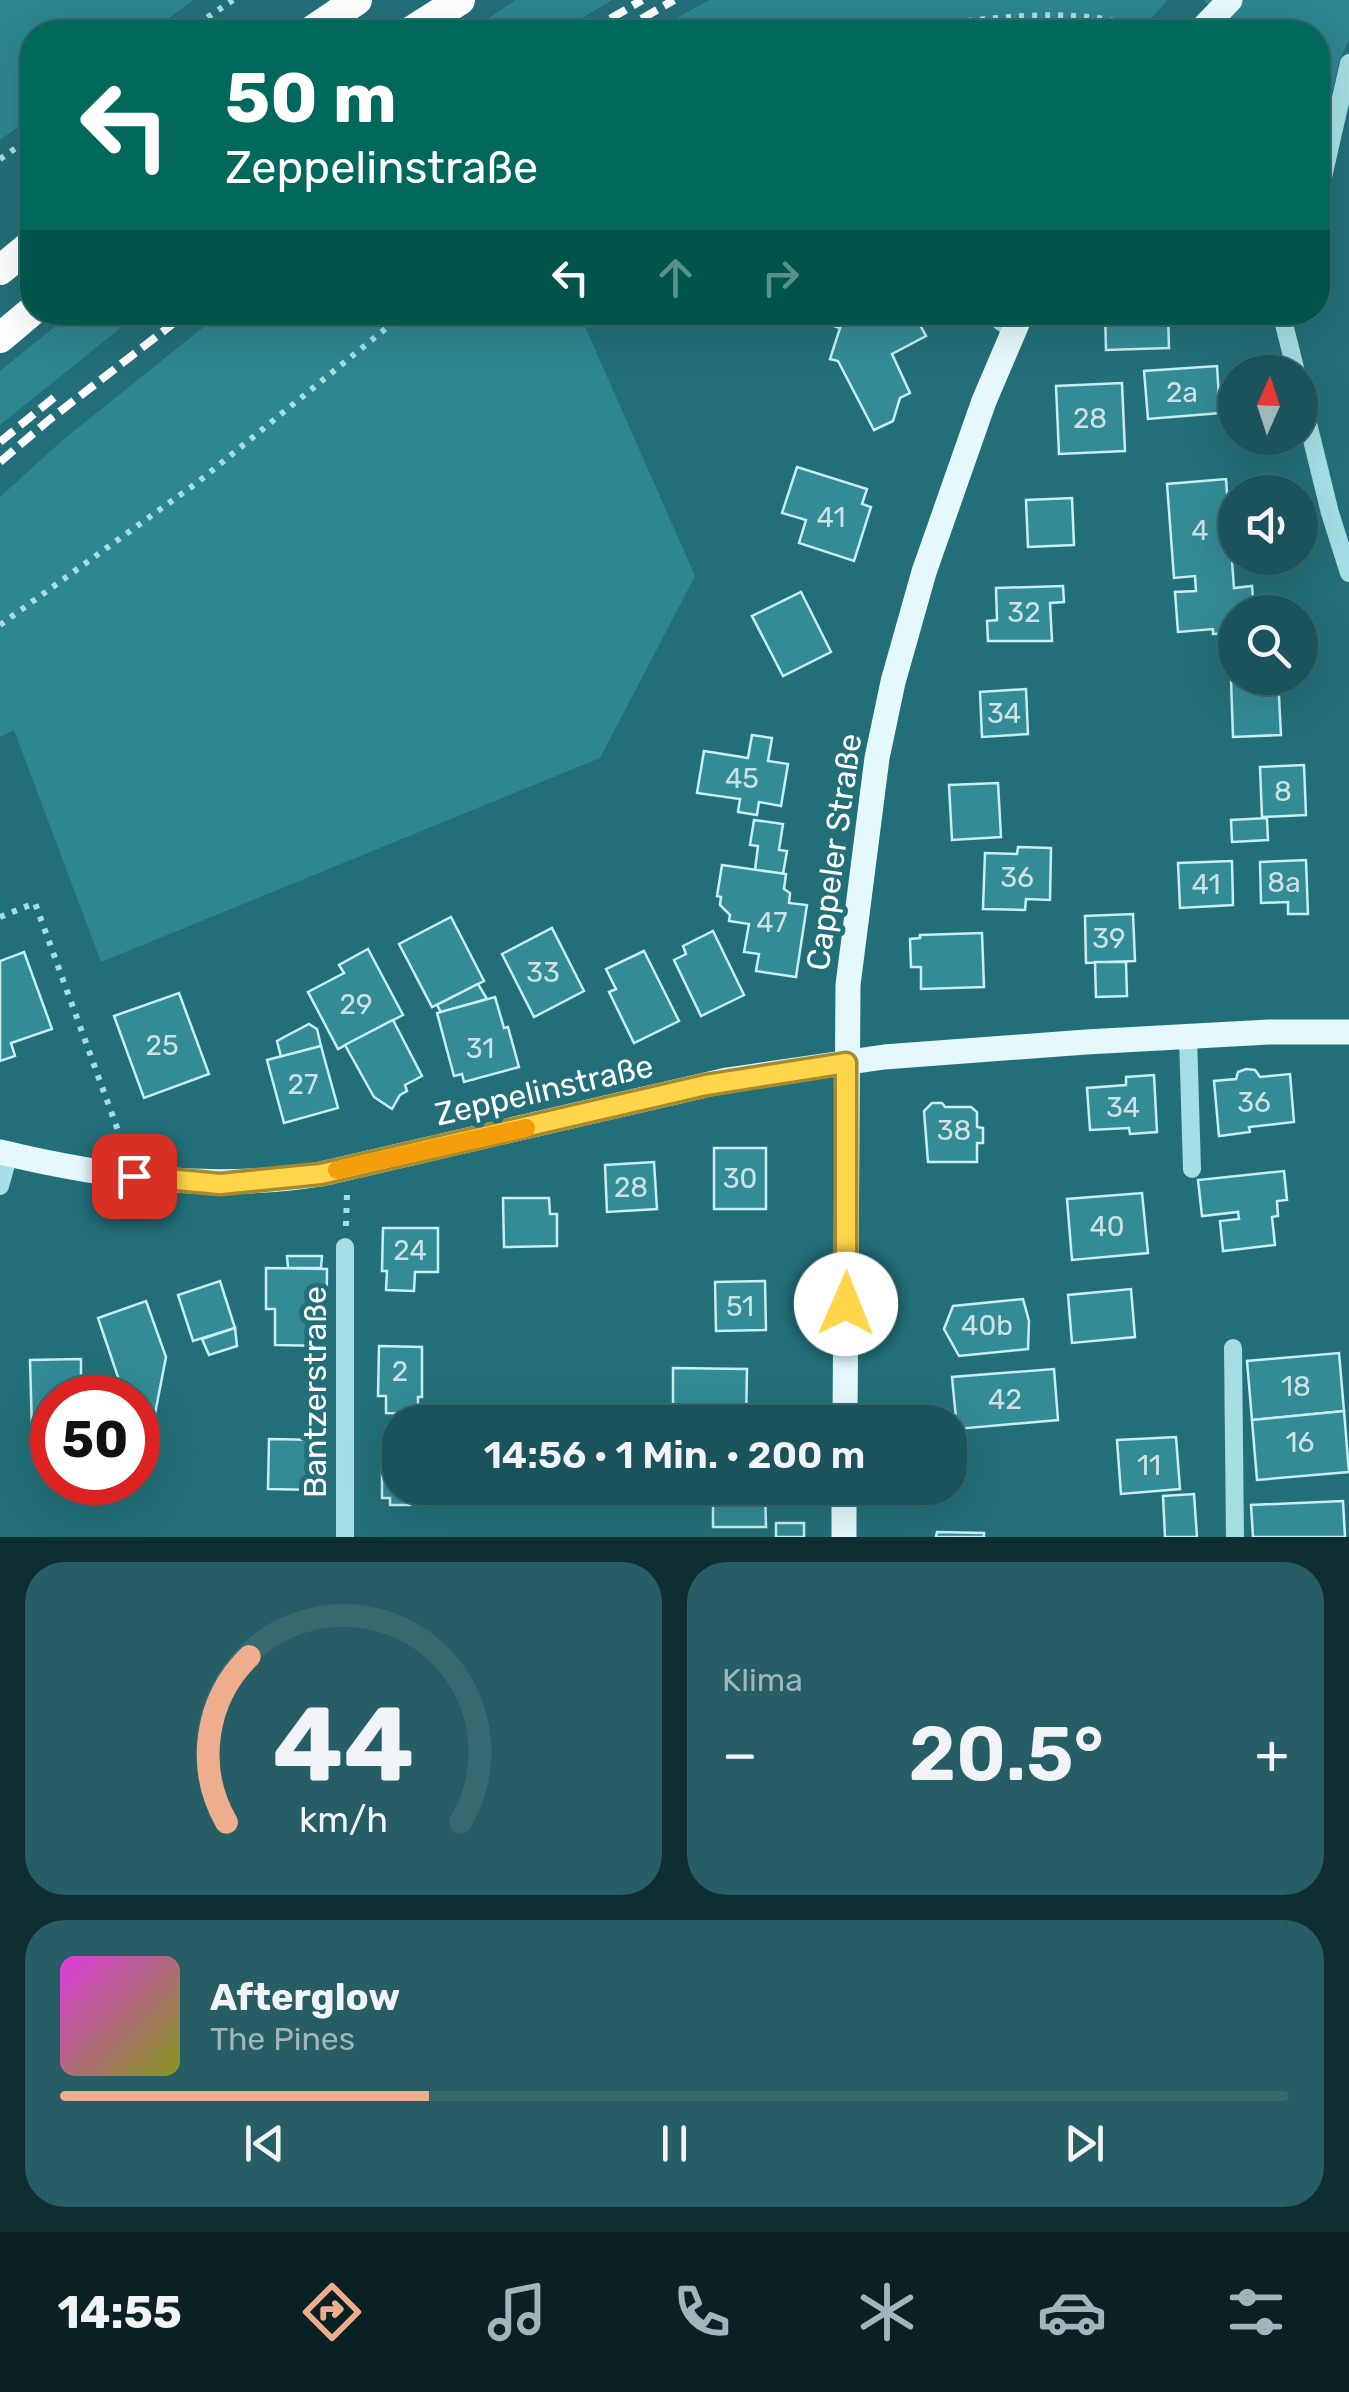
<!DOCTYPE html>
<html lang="de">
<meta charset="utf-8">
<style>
:root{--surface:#1a535b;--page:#275d64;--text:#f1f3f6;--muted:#9fb6bb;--line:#386971;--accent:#eead8d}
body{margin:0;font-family:Rubik,sans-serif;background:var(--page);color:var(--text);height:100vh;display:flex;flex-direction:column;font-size:38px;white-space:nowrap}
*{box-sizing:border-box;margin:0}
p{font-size:32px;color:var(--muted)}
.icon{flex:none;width:55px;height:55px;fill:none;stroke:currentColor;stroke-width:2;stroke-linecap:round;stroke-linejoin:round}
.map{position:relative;height:1537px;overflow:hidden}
.sheet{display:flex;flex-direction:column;gap:25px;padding:25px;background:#0e2e32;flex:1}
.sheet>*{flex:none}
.banner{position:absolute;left:20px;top:20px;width:1310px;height:305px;border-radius:40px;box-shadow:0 10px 40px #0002,0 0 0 2px var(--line);background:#00695c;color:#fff;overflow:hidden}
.needle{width:65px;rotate:3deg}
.fabs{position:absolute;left:1218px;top:355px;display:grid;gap:20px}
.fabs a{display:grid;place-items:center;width:100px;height:100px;border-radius:50%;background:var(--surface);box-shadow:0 10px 40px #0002,0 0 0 2px var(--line);font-size:50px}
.speed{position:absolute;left:30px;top:1375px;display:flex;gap:20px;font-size:50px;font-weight:700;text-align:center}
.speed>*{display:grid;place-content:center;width:130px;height:130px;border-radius:50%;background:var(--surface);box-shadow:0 10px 40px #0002,0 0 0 2px var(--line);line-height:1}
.speed .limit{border:15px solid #d22;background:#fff;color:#111}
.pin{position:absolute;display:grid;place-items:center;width:85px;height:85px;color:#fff;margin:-42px;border-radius:20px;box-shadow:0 5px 15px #0006}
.me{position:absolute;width:110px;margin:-55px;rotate:1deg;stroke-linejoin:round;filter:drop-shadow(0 0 8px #0008)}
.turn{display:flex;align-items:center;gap:35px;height:210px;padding:0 40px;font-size:45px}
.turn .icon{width:130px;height:130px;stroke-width:2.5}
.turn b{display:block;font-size:70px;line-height:85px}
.lanes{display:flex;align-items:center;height:95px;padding:0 40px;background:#0003;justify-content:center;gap:50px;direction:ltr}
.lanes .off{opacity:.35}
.big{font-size:75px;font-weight:600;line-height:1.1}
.sheet .widget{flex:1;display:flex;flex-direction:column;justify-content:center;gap:15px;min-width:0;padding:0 35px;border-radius:40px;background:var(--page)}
.sheet .dial{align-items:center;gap:0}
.dial svg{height:260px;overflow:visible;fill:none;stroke:var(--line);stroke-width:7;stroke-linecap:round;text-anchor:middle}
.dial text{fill:var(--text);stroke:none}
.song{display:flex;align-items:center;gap:30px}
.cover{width:120px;height:120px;border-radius:15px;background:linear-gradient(135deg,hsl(300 70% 55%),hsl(70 70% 35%))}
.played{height:10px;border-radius:5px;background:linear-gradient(90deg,var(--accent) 30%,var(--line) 30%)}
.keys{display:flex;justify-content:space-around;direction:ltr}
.heat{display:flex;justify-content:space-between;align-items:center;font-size:55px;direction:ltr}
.sheet .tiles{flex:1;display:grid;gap:25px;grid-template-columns:1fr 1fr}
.widget:last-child{grid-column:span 2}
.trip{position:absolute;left:382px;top:1405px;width:585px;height:100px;border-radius:40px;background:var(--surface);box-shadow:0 10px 40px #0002,0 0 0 2px var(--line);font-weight:600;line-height:100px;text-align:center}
.tabs{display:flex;height:160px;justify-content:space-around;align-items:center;background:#0a2124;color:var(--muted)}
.tabs .icon{width:70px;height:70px}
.tabs .current{color:var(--accent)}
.tabs b{font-size:45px;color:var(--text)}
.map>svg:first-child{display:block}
.green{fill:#2e8690}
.building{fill:#338b96;stroke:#c8eff3;stroke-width:2.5}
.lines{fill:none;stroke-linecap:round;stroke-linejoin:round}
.path{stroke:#a5dee4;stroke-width:6;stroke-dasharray:5 8;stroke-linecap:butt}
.minor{stroke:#a5dee4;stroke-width:18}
.major{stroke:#e5f8fc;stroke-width:25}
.highway{stroke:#fff;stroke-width:30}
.rail{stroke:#fff;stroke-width:8;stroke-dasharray:18 8;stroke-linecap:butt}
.route-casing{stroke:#a68a30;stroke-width:25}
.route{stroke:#ffd54a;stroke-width:18}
.slow{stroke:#f59e0b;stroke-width:18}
.labels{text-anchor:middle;stroke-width:10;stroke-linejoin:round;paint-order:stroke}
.number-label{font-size:28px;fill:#cce2e5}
.street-label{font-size:32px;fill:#fff;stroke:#236f79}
</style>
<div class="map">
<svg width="1349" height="1537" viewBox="0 0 1349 1537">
<rect width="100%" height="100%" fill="#236f79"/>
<!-- green -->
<g class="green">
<polygon points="0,0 194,0 149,32 32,32 32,117 0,140"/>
<polygon points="516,0 612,0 559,32 467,32"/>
<polygon points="709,0 1168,0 1138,32 652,32"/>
<polygon points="1204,0 1349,0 1349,40 1340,59 1318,152 1318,32 1233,32"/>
<polygon points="73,312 139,313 0,425 0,371"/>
<polygon points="221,313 579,313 695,576 600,758 101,962 14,730 0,737 0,497 64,439"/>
</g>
<!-- building -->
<g class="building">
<polygon points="817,312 913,312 926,336 892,354 910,393 900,398 893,421 874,430 838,361 830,359 840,328 814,320"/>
<polygon points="1105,312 1168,312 1169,348 1106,350"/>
<polygon points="1217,366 1220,413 1148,419 1144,371"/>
<polygon points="1122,383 1125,451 1059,454 1056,386"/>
<polygon points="797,467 867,489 862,504 871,507 854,561 799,543 806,520 782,513"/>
<polygon points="1226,479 1234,588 1252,586 1254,612 1235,612 1235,633 1213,634 1213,629 1178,632 1175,592 1196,591 1195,576 1174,578 1167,484"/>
<polygon points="1072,498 1074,545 1028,547 1026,500"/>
<polygon points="1063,586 1064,602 1050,603 1052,641 988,641 987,621 997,620 996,588"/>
<polygon points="801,592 831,652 783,676 752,616"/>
<polygon points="1278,678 1281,735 1233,737 1231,680"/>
<polygon points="1026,689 1028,734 982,737 980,692"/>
<polygon points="752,735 772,738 768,761 788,764 781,806 759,802 757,815 738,812 740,799 697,793 704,751 748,758"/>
<polygon points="1304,765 1306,815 1262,817 1260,767"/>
<polygon points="998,783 1001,837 952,840 949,785"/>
<polygon points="1267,818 1268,840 1232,842 1231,820"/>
<polygon points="754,820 783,824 779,850 787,851 783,874 755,870 758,846 750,845"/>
<polygon points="1018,847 1051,848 1050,900 1026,899 1025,910 983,909 985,853 1017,854"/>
<polygon points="1306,860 1308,914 1288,914 1288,902 1261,903 1260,862"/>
<polygon points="1232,861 1233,905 1180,908 1178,863"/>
<polygon points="722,865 786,874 784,889 790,893 789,903 807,905 796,977 756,971 759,954 744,952 749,924 729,921 730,915 720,905 721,897 717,896"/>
<polygon points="1133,914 1135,961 1086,963 1085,916"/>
<polygon points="451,917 484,981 432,1007 399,944"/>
<polygon points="552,928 584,991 534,1017 502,954"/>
<polygon points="713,931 744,995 701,1016 674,960 686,954 683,946"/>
<polygon points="982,933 984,987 921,989 921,967 911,967 910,939 920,938 920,935"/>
<polygon points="368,949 403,1015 338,1049 308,992 344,973 339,965"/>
<polygon points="644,951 679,1021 634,1043 609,992 616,989 606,969"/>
<polygon points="24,952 52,1029 11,1043 15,1056 0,1061 0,961"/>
<polygon points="1095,962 1126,962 1127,996 1096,997"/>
<polygon points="478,984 487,999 441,1012 437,1005"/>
<polygon points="179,993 209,1074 144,1098 114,1016"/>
<polygon points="495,997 504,1028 508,1027 519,1067 464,1082 462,1074 454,1076 437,1013"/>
<polygon points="393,1020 422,1076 405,1085 407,1091 400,1095 392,1109 374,1097 345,1045"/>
<polygon points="309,1024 317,1029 321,1046 281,1057 277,1041"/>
<polygon points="321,1046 338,1108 284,1123 267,1060"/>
<polygon points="1246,1069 1255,1070 1260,1077 1290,1074 1294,1122 1249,1127 1250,1132 1219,1136 1214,1081 1236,1079 1238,1072"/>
<polygon points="1154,1075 1157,1132 1130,1134 1129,1128 1090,1130 1087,1088 1126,1085 1126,1077"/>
<polygon points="932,1103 942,1103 945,1107 971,1107 977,1112 977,1127 983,1128 983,1143 977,1143 977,1162 928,1162 924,1111"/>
<rect x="714" y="1148" width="52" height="61"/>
<polygon points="654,1162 657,1209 607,1212 605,1165"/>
<polygon points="1284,1171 1287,1200 1277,1201 1278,1216 1272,1217 1275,1245 1223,1251 1220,1221 1239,1219 1238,1212 1202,1216 1198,1180"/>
<polygon points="1142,1193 1148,1253 1072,1260 1067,1199"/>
<polygon points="503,1198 549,1198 550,1214 557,1214 557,1246 504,1247"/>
<polygon points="383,1228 438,1228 438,1272 415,1272 414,1291 386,1290 387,1271 382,1271"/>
<polygon points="287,1256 322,1256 321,1268 288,1268"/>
<polygon points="266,1268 327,1269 326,1346 275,1345 275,1309 266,1309"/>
<polygon points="220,1281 235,1328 193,1341 178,1295"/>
<polygon points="765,1281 766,1330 716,1331 715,1282"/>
<polygon points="1131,1289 1135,1337 1072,1343 1068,1295"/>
<polygon points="1023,1299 1029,1321 1028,1349 959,1356 944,1329 953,1306"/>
<polygon points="146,1301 166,1357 154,1419 138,1415 138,1398 115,1398 118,1377 98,1318"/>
<polygon points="235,1328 237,1346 209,1355 202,1339"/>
<polygon points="379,1346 422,1347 422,1397 418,1397 418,1414 386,1413 386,1396 378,1396"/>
<polygon points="1339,1353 1344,1411 1252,1420 1247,1361"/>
<polygon points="81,1359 81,1398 52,1398 52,1430 32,1431 30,1360"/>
<polygon points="673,1368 747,1369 746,1422 673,1422"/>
<polygon points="1054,1369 1058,1420 957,1429 952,1377"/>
<polygon points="1344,1411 1349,1472 1257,1480 1252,1420"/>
<polygon points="1176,1437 1180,1489 1121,1494 1117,1440"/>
<polygon points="269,1439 319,1440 319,1490 268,1489"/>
<polygon points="382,1446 400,1446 400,1488 439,1488 439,1498 410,1498 410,1505 390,1505 390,1498 382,1498"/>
<polygon points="713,1488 765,1488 766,1527 713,1527"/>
<polygon points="1194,1494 1197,1537 1165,1537 1163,1496"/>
<polygon points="1343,1501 1345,1537 1253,1537 1251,1505"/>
<rect x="776" y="1523" width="28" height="14"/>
<polygon points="937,1532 984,1533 984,1537 936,1537"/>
</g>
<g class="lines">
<!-- path -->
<g class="path">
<polyline points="186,32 233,0"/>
<path d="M 890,32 C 956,22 1087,0 1143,32"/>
<polyline points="0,159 32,137"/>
<polyline points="0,625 198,482 406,312"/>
<polyline points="0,917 35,903 124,1147"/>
<polyline points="346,1226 347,1194"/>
</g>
<!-- minor -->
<g class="minor">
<polyline points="1318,199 1349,63"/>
<polyline points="987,312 1014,331"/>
<polyline points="1281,312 1296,372"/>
<polyline points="1300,391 1330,513 1349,573"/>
<polyline points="1188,1037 1192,1169"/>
<polyline points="0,1186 9,1154"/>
<polyline points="1233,1348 1235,1537"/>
<polyline points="345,1537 345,1247"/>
</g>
<!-- major -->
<g class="major">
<polyline points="1199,32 1230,0"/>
<path d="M 0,1152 C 107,1178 212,1191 321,1174 L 727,1080 L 884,1057 L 1086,1042 L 1269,1032 L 1349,1032"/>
<polyline points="845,1422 848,985 877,758 893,682 924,572 984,401 1022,312"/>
<polyline points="844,1537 844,1488"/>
</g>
<!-- highway -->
<g class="highway">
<polyline points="310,32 357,0"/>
<polyline points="410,32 460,0"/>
<polyline points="0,270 32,244"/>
<polyline points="0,338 32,311"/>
</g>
<!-- rail -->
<g class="rail">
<polyline points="588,32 642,0"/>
<polyline points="619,32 674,0"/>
<polyline points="0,442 57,395"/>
<polyline points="0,462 49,420 188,312"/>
</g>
</g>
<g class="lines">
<defs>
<polyline id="route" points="134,1176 220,1184 321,1174 706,1085 846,1063 846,1304"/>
</defs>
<!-- route casing -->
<use href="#route" class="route-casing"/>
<!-- route -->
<use href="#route" class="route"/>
<!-- slow -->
<polyline class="slow" points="337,1170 526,1128"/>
</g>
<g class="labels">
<!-- number labels -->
<g class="number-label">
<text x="1182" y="402">2a</text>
<text x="1090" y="428">28</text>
<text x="831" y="527">41</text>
<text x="1200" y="540">4</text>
<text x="1024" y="622">32</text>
<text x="1004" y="723">34</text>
<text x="742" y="788">45</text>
<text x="1283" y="801">8</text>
<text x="1017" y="887">36</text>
<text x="1284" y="892">8a</text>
<text x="1206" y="894">41</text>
<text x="772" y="932">47</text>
<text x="1109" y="948">39</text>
<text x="543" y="982">33</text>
<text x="356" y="1014">29</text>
<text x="162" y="1055">25</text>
<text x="480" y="1058">31</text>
<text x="303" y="1094">27</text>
<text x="1254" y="1112">36</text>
<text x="1123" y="1117">34</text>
<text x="954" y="1140">38</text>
<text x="740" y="1188">30</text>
<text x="631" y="1197">28</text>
<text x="1107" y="1236">40</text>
<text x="410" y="1260">24</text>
<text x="740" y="1316">51</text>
<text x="987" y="1335">40b</text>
<text x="400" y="1381">2</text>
<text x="1296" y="1396">18</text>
<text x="1005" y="1409">42</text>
<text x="1300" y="1452">16</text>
<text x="1149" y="1475">11</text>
</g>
<!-- street labels -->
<g class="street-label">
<text transform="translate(834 852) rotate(-82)" y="11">Cappeler Straße</text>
<text transform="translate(544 1090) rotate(-13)" y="11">Zeppelinstraße</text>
<text transform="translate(315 1392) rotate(-90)" y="11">Bantzerstraße</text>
</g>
</g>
</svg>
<div class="fabs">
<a><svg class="needle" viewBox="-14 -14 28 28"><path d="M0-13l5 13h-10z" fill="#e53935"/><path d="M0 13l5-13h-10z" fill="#9fb6bb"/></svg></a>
<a><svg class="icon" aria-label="sound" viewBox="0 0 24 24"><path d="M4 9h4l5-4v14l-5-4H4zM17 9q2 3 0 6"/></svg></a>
<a><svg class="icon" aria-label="search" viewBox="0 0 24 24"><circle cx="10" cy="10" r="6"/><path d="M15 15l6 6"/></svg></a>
</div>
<div class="speed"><div class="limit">50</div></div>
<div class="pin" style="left:134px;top:1176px;background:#d93025"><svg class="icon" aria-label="arrive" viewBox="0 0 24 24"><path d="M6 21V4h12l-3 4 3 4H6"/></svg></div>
<svg class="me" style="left:846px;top:1304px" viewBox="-20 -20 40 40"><circle r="19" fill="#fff"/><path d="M0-13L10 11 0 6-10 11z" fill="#ffd54a"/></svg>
<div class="trip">14:56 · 1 Min. · 200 m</div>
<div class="banner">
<div class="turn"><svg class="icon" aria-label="left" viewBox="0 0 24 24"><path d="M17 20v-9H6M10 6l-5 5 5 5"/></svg><div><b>50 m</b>Zeppelinstraße</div></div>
<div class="lanes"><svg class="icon" aria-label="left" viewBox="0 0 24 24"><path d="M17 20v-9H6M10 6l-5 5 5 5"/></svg><svg class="icon off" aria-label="ahead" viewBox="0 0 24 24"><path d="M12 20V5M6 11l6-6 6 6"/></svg><svg class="icon off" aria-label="right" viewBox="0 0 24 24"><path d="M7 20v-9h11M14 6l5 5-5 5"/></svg></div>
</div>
</div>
<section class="sheet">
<div class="tiles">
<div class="widget dial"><svg viewBox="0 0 100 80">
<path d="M14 69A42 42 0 1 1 86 69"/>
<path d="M14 69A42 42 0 0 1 21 18" stroke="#eead8d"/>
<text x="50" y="56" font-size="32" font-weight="700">44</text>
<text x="50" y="72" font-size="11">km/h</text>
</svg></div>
<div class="widget"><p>Klima</p>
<div class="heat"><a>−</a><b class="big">20.5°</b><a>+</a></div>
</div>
<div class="widget">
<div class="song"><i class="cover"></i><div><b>Afterglow</b><p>The Pines</p></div></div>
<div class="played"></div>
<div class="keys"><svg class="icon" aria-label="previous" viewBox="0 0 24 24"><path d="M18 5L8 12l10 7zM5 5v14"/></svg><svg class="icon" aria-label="pause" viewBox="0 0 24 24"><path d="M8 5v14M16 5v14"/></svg><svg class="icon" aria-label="next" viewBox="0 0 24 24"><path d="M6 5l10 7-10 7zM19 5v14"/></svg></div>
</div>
</div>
</section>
<nav class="tabs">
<b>14:55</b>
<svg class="icon current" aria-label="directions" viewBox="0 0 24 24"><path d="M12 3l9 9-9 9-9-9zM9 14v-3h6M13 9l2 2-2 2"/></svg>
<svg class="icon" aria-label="music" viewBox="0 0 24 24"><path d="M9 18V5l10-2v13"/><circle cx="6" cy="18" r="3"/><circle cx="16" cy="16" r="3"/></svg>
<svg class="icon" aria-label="phone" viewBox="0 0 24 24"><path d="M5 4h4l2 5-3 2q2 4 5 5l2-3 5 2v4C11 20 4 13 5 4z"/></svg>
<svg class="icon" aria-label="climate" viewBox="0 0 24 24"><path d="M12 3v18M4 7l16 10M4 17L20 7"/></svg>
<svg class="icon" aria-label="car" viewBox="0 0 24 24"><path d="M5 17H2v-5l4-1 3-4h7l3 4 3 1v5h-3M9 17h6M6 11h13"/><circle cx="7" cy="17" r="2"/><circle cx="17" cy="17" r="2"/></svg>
<svg class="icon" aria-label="filters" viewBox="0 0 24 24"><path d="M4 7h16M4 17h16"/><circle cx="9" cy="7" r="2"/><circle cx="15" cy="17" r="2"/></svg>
</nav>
